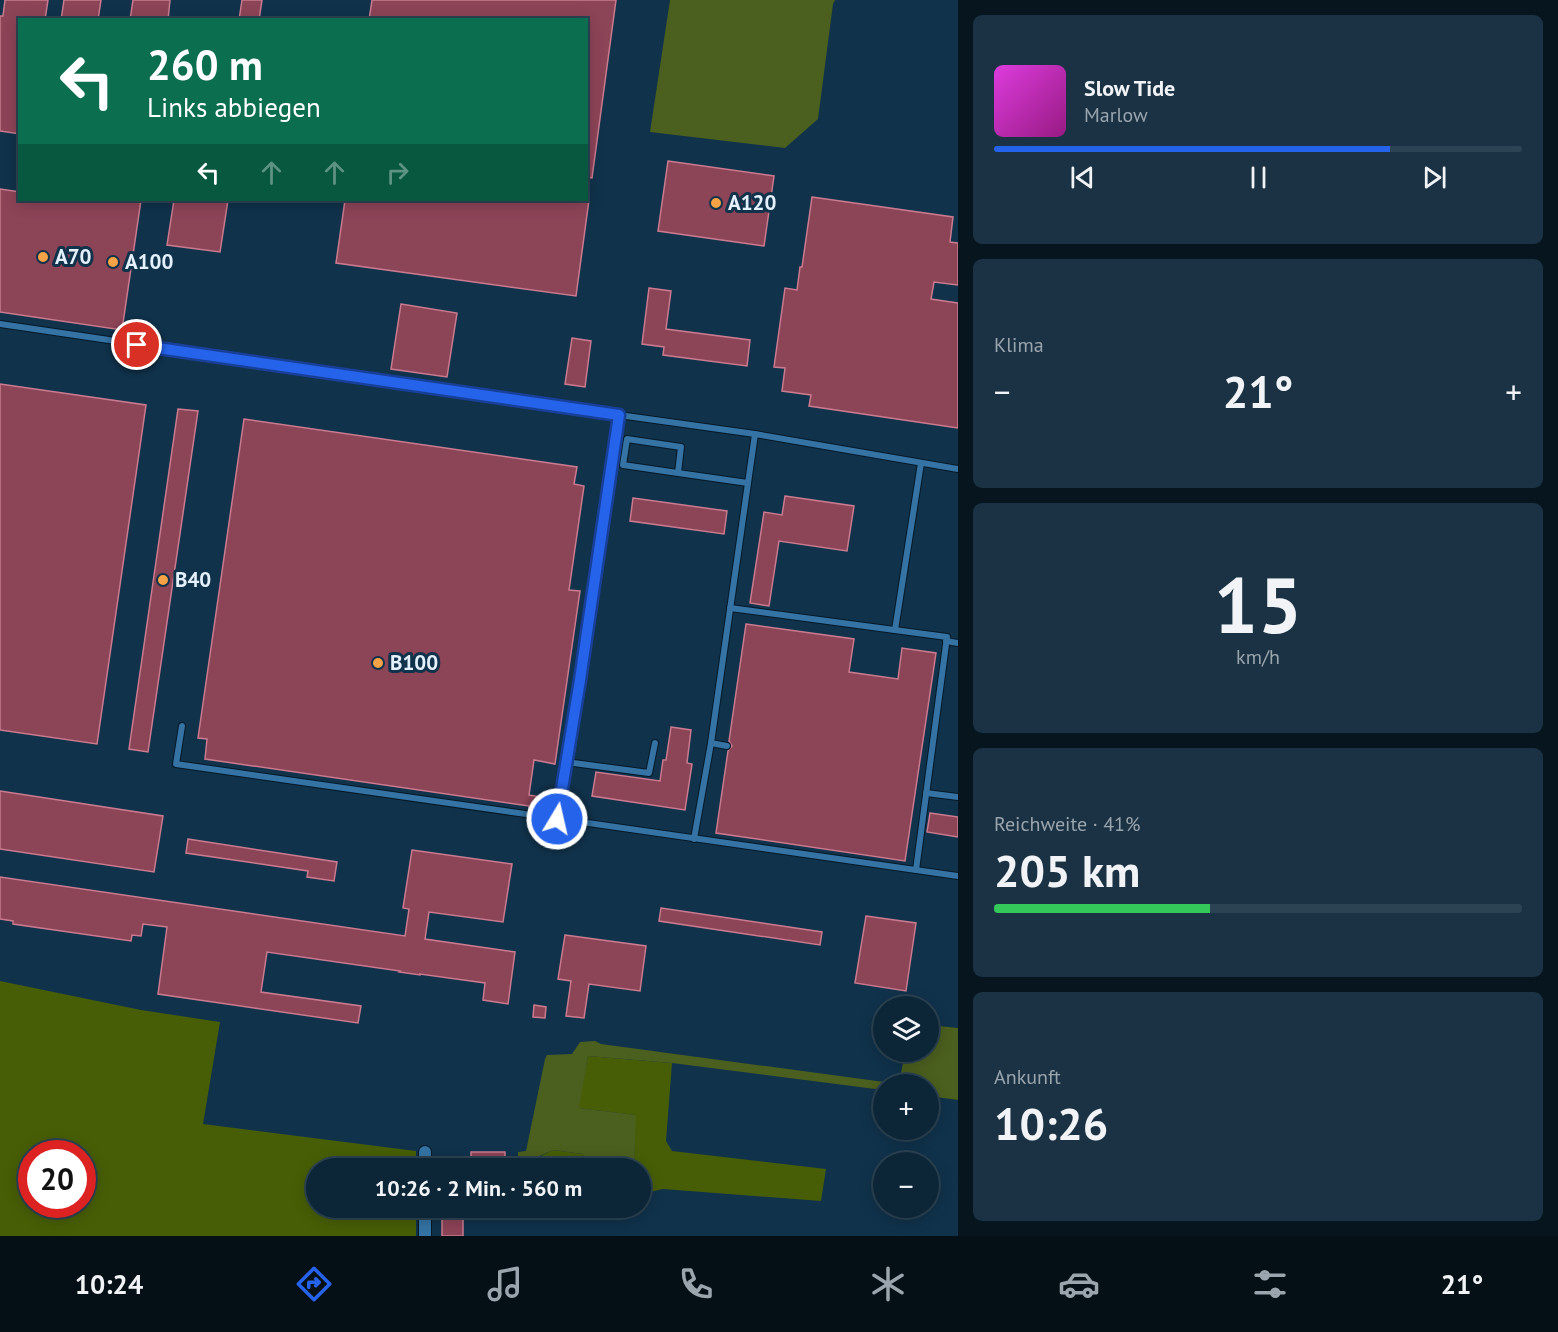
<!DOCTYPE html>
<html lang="de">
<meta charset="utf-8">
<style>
:root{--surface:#0c2638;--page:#1a3243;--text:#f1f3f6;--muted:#9aa5ae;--line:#2c4353;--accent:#2563eb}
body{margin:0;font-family:"PT Sans",sans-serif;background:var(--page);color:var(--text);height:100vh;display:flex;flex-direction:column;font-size:22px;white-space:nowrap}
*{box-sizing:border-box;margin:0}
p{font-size:20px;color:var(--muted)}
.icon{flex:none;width:33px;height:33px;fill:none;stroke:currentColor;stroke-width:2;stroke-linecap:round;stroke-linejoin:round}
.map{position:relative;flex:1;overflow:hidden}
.side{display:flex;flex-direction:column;gap:15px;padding:15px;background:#07151f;width:600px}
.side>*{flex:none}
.guide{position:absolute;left:18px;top:18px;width:570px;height:183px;border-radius:0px;box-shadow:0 3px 15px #0003,0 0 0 2px var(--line);background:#0b6e4f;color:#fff;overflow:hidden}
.tools{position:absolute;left:873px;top:996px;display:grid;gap:12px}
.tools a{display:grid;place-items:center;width:66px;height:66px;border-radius:50%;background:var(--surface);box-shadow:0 3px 15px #0003,0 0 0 2px var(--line);font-size:30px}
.speed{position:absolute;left:18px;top:1140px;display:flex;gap:12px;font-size:30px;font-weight:700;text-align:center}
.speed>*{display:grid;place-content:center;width:78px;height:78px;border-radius:50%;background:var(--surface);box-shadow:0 3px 15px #0003,0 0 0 2px var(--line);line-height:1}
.speed .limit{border:9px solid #d22;background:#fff;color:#111}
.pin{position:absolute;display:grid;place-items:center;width:51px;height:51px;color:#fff;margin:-26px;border:3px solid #fff;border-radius:50%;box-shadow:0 2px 6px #0007}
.me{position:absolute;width:66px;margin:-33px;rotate:9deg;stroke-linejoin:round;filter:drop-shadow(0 0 4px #0008)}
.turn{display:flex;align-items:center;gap:21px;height:126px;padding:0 30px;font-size:27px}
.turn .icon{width:78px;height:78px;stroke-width:2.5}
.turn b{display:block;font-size:42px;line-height:51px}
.lanes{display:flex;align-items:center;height:57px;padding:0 30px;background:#0003;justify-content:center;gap:30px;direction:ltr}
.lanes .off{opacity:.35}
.big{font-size:45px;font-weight:800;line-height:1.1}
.side .widget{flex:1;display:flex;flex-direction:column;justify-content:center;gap:9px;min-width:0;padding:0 21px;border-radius:9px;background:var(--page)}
.side .dial{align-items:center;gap:0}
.dial b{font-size:78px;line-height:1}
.song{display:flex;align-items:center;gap:18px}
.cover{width:72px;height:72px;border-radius:9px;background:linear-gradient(135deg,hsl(300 70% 55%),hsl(310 70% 35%))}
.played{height:6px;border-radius:3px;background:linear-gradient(90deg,var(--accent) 75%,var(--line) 75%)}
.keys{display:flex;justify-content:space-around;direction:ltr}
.heat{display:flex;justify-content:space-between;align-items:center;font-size:33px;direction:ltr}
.charge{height:9px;border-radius:4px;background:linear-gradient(90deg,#34c759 41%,var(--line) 0)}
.trip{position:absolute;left:306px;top:1158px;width:345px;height:60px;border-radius:30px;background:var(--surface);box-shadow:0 3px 15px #0003,0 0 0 2px var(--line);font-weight:800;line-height:60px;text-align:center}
.dock{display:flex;height:96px;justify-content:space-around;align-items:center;background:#050f16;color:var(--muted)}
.dock .icon{width:42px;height:42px}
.dock .current{color:var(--accent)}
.dock b{font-size:27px;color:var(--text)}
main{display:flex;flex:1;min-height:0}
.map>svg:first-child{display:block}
.green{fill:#475e06;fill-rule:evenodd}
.forest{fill:#4b5f1e}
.building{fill:#8c4457;stroke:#ca7b8f;stroke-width:1.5}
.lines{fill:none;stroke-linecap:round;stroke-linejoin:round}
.lane-casing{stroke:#051928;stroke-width:8}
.street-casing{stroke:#051928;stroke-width:14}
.lane{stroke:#3473a4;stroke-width:6}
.street{stroke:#3473a4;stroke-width:12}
.route-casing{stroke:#184099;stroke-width:15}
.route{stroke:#2563eb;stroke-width:10}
.poi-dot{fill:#f6a247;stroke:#10324b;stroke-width:2}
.labels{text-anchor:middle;stroke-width:6;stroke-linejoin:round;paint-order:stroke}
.poi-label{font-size:21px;font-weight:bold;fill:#e5f2fd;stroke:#10324b;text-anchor:start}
</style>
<main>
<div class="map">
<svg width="958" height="1236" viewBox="0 0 958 1236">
<rect width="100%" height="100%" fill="#10324b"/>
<!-- green -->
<g class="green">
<path d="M 0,981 L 141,1010 L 220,1022 L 203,1124 L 416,1151 L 416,1168 L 316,1168 L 316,1208 L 416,1208 L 416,1236 L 0,1236 ZM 32,1154 L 82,1154 L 82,1204 L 32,1204 Z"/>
<polygon points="588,1056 672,1063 666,1141 672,1151 826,1169 821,1201 663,1189 641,1194 640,1168 634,1168 635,1115 578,1108"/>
<polygon points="553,1150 583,1154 585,1168 524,1168 528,1162"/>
</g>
<!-- forest -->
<g class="forest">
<polygon points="670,0 835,0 833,4 818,119 785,148 650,132"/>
<polygon points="929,1025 958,1028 958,1100 929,1096 928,1084 884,1084 883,1090 672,1063 588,1056 579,1108 636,1115 634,1168 585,1168 583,1154 553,1150 528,1161 524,1168 518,1168 518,1152 526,1151 545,1059 547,1055 572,1054 580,1042 595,1041 601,1044 899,1084 905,1052 928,1052"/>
</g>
<!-- building -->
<g class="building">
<polygon points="5,0 48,0 45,20 20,20 20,134 0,131 0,16 3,16"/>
<polygon points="64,0 101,0 98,20 61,20"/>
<polygon points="133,0 170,0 168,20 130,20"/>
<polygon points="242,0 262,0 259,20 239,20"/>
<polygon points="372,0 616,0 592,178 586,177 586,20 369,20"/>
<polygon points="668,161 774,176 764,246 658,231"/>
<polygon points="0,189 20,192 20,200 70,200 82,201 82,200 141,200 122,330 0,312"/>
<polygon points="812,197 953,217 950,242 958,243 958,285 934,282 931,299 958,303 958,428 809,406 811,395 782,391 785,368 774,367 785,288 797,290 800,267 802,267"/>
<polygon points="174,200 228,200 220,252 167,245"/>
<polygon points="345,200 589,200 576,296 336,263"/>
<polygon points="649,288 671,291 666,329 750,340 747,366 663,355 664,347 642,344"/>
<polygon points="401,304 457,313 447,377 391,369"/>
<polygon points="572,338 591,341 585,387 565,384"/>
<polygon points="0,384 146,405 97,744 0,730"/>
<polygon points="178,409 198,411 148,752 129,749"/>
<polygon points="244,419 577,467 574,484 584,486 569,590 580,591 555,764 534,760 529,795 548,798 546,809 529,807 529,806 205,759 207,739 198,738"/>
<polygon points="785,496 854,506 847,551 779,541 769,606 750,603 764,512 782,515"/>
<polygon points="633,498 727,511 724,534 630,521"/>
<polygon points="746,624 854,639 849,672 898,679 902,648 936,653 905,861 716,833 728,751 732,746 729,741"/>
<polygon points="671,727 691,730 687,763 692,764 685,810 592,796 596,772 660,781 663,760 666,760"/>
<polygon points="0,791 163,816 154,872 0,849"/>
<polygon points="930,813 958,817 958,837 927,832"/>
<polygon points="188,839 337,862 334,881 307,877 308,871 186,853"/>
<polygon points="412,850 512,864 503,922 429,912 425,939 515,952 508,1004 483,1000 485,983 420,974 420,975 399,972 400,971 267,952 261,992 361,1006 358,1023 158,994 167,927 143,924 141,936 132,935 131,941 13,924 13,921 0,919 0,877 405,936 409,909 403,908"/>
<polygon points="661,908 822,932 820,945 659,921"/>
<polygon points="866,916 916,923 906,991 855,983"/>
<polygon points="565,935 646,946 640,991 589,984 584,1018 566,1016 571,981 558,979"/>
<polygon points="534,1005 546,1007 545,1018 533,1017"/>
<polygon points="471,1152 505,1152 505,1160 488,1160 488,1168 471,1168"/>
<polygon points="448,1208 463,1208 463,1236 442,1236 442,1213 449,1213"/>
</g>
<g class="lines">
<defs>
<g id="lane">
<polyline points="0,324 619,415 580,680 557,819"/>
<polyline points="619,415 755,434 958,469"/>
<polyline points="678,473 623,465 627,439 681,447 678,473 748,483"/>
<polyline points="730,608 947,637 916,870"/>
<polyline points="895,630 921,463"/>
<polyline points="946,641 958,643"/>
<polyline points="182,726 176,764 958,876"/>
<polyline points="711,743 727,746"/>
<polyline points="566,762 649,773 655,743"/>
<polyline points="926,793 958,797"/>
<polyline points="694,839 711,743 755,434"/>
</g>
<g id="street">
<polyline points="425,1152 425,1168"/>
<polyline points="425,1208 425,1236"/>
</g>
</defs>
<!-- lane casing -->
<use href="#lane" class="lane-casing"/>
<!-- street casing -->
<use href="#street" class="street-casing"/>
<!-- lane -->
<use href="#lane" class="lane"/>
<!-- street -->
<use href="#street" class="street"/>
</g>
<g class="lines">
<defs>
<polyline id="route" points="137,345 619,415 580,680 557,819"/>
</defs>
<!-- route casing -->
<use href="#route" class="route-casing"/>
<!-- route -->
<use href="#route" class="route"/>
</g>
<!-- markers -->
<g class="poi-dot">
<circle cx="716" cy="203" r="6"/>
<circle cx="43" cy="257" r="6"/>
<circle cx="113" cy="262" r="6"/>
<circle cx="163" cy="580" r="6"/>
<circle cx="378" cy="663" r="6"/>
</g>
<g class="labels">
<!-- poi labels -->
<g class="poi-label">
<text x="728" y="210">A120</text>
<text x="55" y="264">A70</text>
<text x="125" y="269">A100</text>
<text x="175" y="587">B40</text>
<text x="390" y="670">B100</text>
</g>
</g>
</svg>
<div class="tools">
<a><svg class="icon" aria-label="layers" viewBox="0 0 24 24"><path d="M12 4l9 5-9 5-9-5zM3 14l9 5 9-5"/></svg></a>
<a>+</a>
<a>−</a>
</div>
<div class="speed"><div class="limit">20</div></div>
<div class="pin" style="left:137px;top:345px;background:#d93025"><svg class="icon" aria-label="arrive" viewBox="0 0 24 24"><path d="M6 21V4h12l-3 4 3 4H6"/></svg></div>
<svg class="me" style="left:557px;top:819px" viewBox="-20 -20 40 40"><circle r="17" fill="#2563eb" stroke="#fff" stroke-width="3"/><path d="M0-11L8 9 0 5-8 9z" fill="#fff"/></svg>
<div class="trip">10:26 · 2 Min. · 560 m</div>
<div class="guide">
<div class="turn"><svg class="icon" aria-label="left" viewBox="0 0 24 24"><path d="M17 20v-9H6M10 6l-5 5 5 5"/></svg><div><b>260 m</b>Links abbiegen</div></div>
<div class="lanes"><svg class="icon" aria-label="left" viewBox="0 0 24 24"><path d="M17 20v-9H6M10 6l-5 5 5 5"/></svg><svg class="icon off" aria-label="ahead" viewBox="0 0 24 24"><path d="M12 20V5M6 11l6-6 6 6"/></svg><svg class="icon off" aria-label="ahead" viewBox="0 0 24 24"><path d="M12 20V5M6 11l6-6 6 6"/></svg><svg class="icon off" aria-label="right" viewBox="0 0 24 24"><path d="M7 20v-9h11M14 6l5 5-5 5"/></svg></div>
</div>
</div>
<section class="side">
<div class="widget">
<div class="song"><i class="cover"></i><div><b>Slow Tide</b><p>Marlow</p></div></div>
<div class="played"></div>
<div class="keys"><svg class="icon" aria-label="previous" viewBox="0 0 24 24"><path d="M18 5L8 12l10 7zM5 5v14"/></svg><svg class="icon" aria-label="pause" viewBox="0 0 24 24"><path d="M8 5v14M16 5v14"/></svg><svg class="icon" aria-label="next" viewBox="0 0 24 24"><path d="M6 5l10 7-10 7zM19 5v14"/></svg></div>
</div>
<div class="widget"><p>Klima</p>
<div class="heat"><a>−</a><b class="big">21°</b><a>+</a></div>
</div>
<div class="widget dial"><b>15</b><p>km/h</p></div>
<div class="widget"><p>Reichweite · 41%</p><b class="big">205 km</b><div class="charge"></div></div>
<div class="widget"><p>Ankunft</p><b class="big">10:26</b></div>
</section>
</main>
<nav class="dock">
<b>10:24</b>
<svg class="icon current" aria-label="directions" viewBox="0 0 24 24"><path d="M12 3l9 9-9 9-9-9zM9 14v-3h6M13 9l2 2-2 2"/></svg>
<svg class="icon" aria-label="music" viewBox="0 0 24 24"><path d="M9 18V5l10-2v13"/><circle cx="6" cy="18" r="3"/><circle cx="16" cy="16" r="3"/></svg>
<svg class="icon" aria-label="phone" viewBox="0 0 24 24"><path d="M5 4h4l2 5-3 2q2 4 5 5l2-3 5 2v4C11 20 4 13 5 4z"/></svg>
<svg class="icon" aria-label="climate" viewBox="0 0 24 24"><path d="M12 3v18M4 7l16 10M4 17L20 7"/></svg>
<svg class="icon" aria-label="car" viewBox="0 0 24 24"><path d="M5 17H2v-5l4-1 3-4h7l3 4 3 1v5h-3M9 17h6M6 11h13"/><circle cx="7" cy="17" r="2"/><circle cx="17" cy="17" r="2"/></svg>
<svg class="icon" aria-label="filters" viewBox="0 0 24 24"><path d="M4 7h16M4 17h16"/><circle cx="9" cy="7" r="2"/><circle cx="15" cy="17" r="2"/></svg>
<b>21°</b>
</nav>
